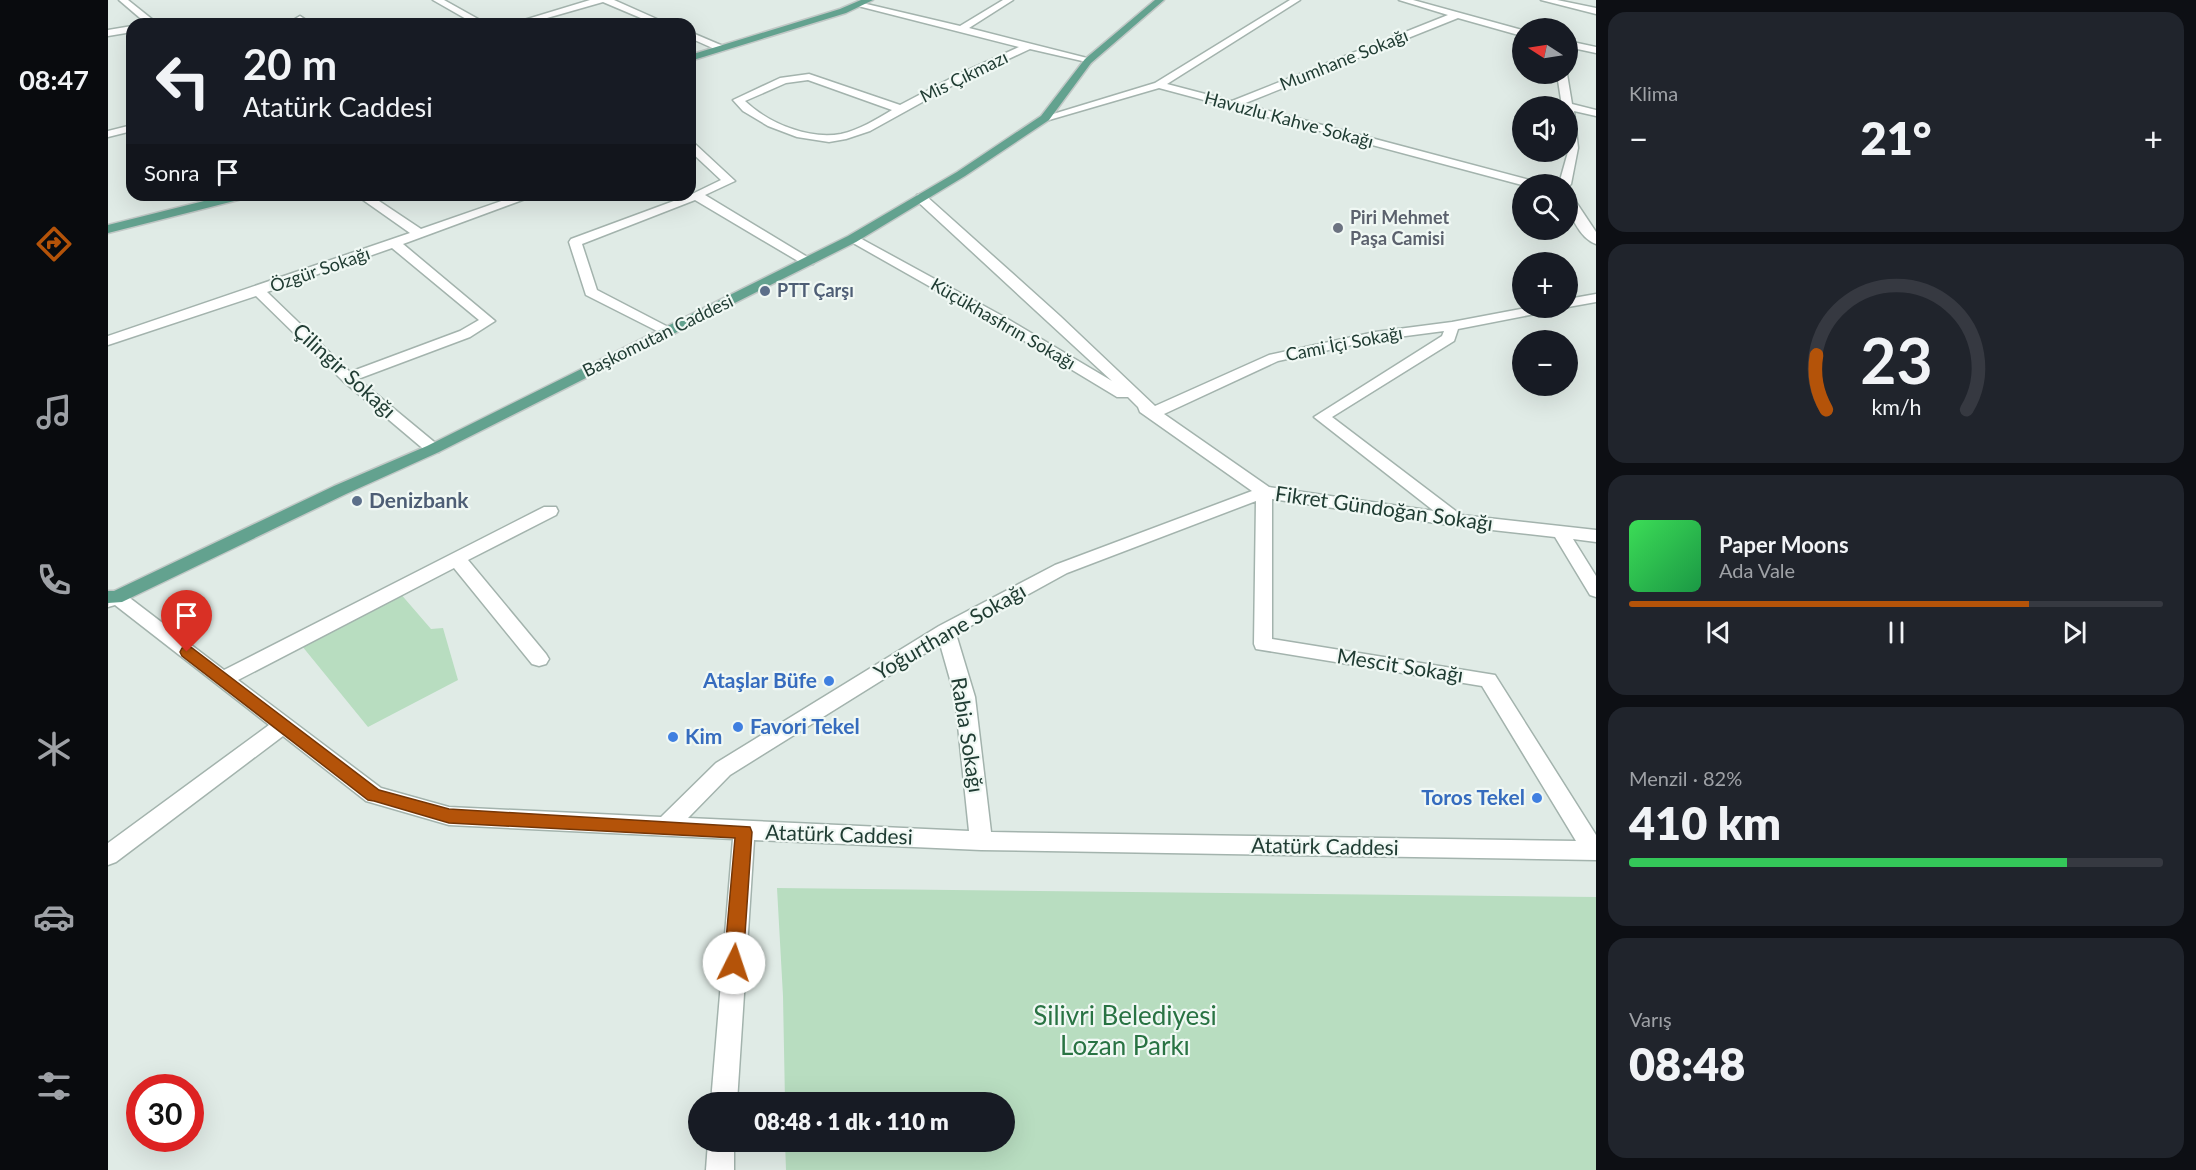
<!DOCTYPE html>
<html lang="tr">
<meta charset="utf-8">
<style>
:root{--surface:#171b24;--page:#20242c;--text:#f1f3f6;--muted:#9ea1a6;--line:#363941;--accent:#b45309}
body{margin:0;font-family:Lato,sans-serif;background:var(--page);color:var(--text);height:100vh;display:flex;flex-direction:column;font-size:22px;white-space:nowrap}
*{box-sizing:border-box;margin:0}
p{font-size:20px;color:var(--muted)}
.icon{flex:none;width:33px;height:33px;fill:none;stroke:currentColor;stroke-width:2;stroke-linecap:round;stroke-linejoin:round}
.map{position:relative;flex:1;overflow:hidden}
.sheet{display:flex;flex-direction:column;gap:12px;padding:12px;background:#0d0f14;width:600px}
.sheet>*{flex:none}
.banner{position:absolute;left:18px;top:18px;width:570px;height:183px;border-radius:18px;box-shadow:0 6px 24px #0002;background:#171b24;color:var(--text);overflow:hidden}
.needle{width:39px;rotate:282deg}
.fabs{position:absolute;left:1404px;top:18px;display:grid;gap:12px}
.fabs a{display:grid;place-items:center;width:66px;height:66px;border-radius:50%;background:var(--surface);box-shadow:0 6px 24px #0002;font-size:30px}
.speed{position:absolute;left:18px;top:1074px;display:flex;gap:12px;font-size:30px;font-weight:700;text-align:center}
.speed>*{display:grid;place-content:center;width:78px;height:78px;border-radius:50%;background:var(--surface);box-shadow:0 6px 24px #0002;line-height:1}
.speed .limit{border:9px solid #d22;background:#fff;color:#111}
.pin{position:absolute;display:grid;place-items:center;width:51px;height:51px;color:#fff;margin:-62px -26px;border-radius:50% 50% 50% 0;rotate:-45deg;box-shadow:0 0 6px #0007}
.pin .icon{rotate:45deg}
.me{position:absolute;width:66px;margin:-33px;rotate:4deg;stroke-linejoin:round;filter:drop-shadow(0 0 4px #0008)}
.turn{display:flex;align-items:center;gap:21px;height:126px;padding:0 18px;font-size:27px}
.turn .icon{width:78px;height:78px;stroke-width:2.5}
.turn b{display:block;font-size:42px;line-height:51px}
.then{display:flex;align-items:center;height:57px;padding:0 18px;background:#0003;gap:12px;font-size:22px}
.big{font-size:45px;font-weight:800;line-height:1.1}
.sheet .tile{flex:1;display:flex;flex-direction:column;justify-content:center;gap:9px;min-width:0;padding:0 21px;border-radius:18px;background:var(--page)}
.sheet .dial{align-items:center;gap:0}
.dial svg{height:156px;overflow:visible;fill:none;stroke:var(--line);stroke-width:7;stroke-linecap:round;text-anchor:middle}
.dial text{fill:var(--text);stroke:none}
.song{display:flex;align-items:center;gap:18px}
.cover{width:72px;height:72px;border-radius:9px;background:linear-gradient(135deg,hsl(130 70% 55%),hsl(140 70% 35%))}
.played{height:6px;border-radius:3px;background:linear-gradient(90deg,var(--accent) 75%,var(--line) 75%)}
.keys{display:flex;justify-content:space-around;direction:ltr}
.heat{display:flex;justify-content:space-between;align-items:center;font-size:33px;direction:ltr}
.charge{height:9px;border-radius:4px;background:linear-gradient(90deg,#34c759 82%,var(--line) 0)}
.trip{position:absolute;left:580px;top:1092px;width:327px;height:60px;border-radius:30px;background:var(--surface);box-shadow:0 6px 24px #0002;font-weight:800;line-height:60px;text-align:center}
main{display:flex;flex:1;min-height:0}
.menu{display:flex;flex-direction:column;width:108px;justify-content:space-around;align-items:center;background:#090b0e;color:var(--muted)}
.menu .icon{width:42px;height:42px}
.menu .current{color:var(--accent)}
.menu b{font-size:27px;color:var(--text)}
.map>svg:first-child{display:block}
.green{fill:#b8ddc0}
.lines{fill:none;stroke-linecap:round;stroke-linejoin:round}
.minor-casing{stroke:#a3b3ad;stroke-width:3}
.major-casing{stroke:#c1c8c6;stroke-width:3}
.minor{fill:#fff;fill-rule:evenodd}
.major{fill:#63a28f;fill-rule:evenodd}
.route{fill:#b45309;stroke:#753606;stroke-width:1.5}
.worship-dot{fill:#6b7280;stroke:#f0f8f4;stroke-width:2}
.service-dot{fill:#5c6f8a;stroke:#f0f8f4;stroke-width:2}
.shop-dot{fill:#3f7fe0;stroke:#f0f8f4;stroke-width:2}
.labels{text-anchor:middle;stroke-width:4.5;stroke-linejoin:round;paint-order:stroke}
.far-street-label{font-size:18px;fill:#203c33;stroke:#f0f8f4}
.far-worship-label{font-size:18px;font-weight:bold;fill:#5b616d;stroke:#f0f8f4;text-anchor:start}
.far-service-label{font-size:18px;font-weight:bold;fill:#4e5e75;stroke:#f0f8f4;text-anchor:start}
.street-label{font-size:21px;fill:#203c33;stroke:#f0f8f4}
.service-label{font-size:21px;font-weight:bold;fill:#4e5e75;stroke:#f0f8f4;text-anchor:start}
.shop-label{font-size:21px;font-weight:bold;fill:#366cbe;stroke:#f0f8f4;text-anchor:end}
.near-park-label{font-size:26px;fill:#297343;stroke:#f0f8f4}
</style>
<main>
<nav class="menu">
<b>08:47</b>
<svg class="icon current" aria-label="directions" viewBox="0 0 24 24"><path d="M12 3l9 9-9 9-9-9zM9 14v-3h6M13 9l2 2-2 2"/></svg>
<svg class="icon" aria-label="music" viewBox="0 0 24 24"><path d="M9 18V5l10-2v13"/><circle cx="6" cy="18" r="3"/><circle cx="16" cy="16" r="3"/></svg>
<svg class="icon" aria-label="phone" viewBox="0 0 24 24"><path d="M5 4h4l2 5-3 2q2 4 5 5l2-3 5 2v4C11 20 4 13 5 4z"/></svg>
<svg class="icon" aria-label="climate" viewBox="0 0 24 24"><path d="M12 3v18M4 7l16 10M4 17L20 7"/></svg>
<svg class="icon" aria-label="car" viewBox="0 0 24 24"><path d="M5 17H2v-5l4-1 3-4h7l3 4 3 1v5h-3M9 17h6M6 11h13"/><circle cx="7" cy="17" r="2"/><circle cx="17" cy="17" r="2"/></svg>
<svg class="icon" aria-label="filters" viewBox="0 0 24 24"><path d="M4 7h16M4 17h16"/><circle cx="9" cy="7" r="2"/><circle cx="15" cy="17" r="2"/></svg>
</nav>
<div class="map">
<svg width="1488" height="1170" viewBox="0 0 1488 1170">
<rect width="100%" height="100%" fill="#e0ebe6"/>
<!-- green -->
<g class="green">
<polygon points="291,592 323,629 335,628 350,680 260,727 194,646"/>
<polygon points="669,888 1488,897 1488,1170 678,1170 677,1142 897,1142 897,1102 677,1102 675,996"/>
</g>
<g class="lines">
<defs>
<g id="minor">
<polygon points="11,0 20,0 50,24 39,24"/>
<polygon points="325,0 336,0 379,24 367,24"/>
<polygon points="482,0 506,0 560,24 547,24 495,2 418,24 403,24"/>
<path d="M 895,0 L 905,0 L 861,28 L 983,59 L 983,63 L 922,49 L 847,84 L 762,131 L 738,139 L 721,142 L 689,137 L 660,126 L 635,111 L 625,100 L 672,78 L 701,74 L 792,105 L 851,74 L 911,47 L 750,6 L 750,2 L 852,26 ZM 700,80 L 784,110 C 769,119 751,130 733,134 C 700,140 660,123 637,101 L 678,83 Z"/>
<polygon points="1182,0 1192,0 1059,84 1124,101 1340,15 1291,0 1305,0 1414,30 1414,36 1350,18 1135,104 1429,182 1431,184 1414,185 1051,88 941,120 937,121 932,118 1047,83"/>
<polygon points="1433,0 1449,0 1488,8 1488,14"/>
<polygon points="192,16 204,24 193,24 187,19"/>
<polygon points="24,26 24,32 0,36 0,30"/>
<polygon points="582,32 615,46 617,48 609,50 582,38"/>
<polygon points="1460,41 1488,47 1488,53 1460,47"/>
<polygon points="1449,74 1459,74 1464,104 1488,110 1488,116 1466,111 1470,148 1463,184 1460,187 1460,184 1451,184 1460,152 1460,106 1454,106"/>
<polygon points="24,125 24,131 0,137 0,131"/>
<polygon points="582,142 586,143 627,181 597,195 706,261 705,264 695,264 587,200 474,244 489,290 564,329 566,332 564,335 559,336 478,295 461,242 463,239 582,195 613,180 582,151"/>
<path d="M 813,194 L 817,195 L 952,316 L 1047,406 L 1161,355 L 1267,332 L 1344,322 L 1418,308 L 1443,308 L 1442,311 L 1437,312 L 1350,329 L 1346,341 L 1224,417 L 1353,515 L 1488,530 L 1488,542 L 1465,539 L 1488,576 L 1488,597 L 1482,595 L 1447,537 L 1348,526 L 1164,499 L 1164,639 L 1387,675 L 1488,835 L 1488,860 L 873,850 L 646,840 L 629,1102 L 603,1102 L 625,839 L 341,825 L 258,801 L 175,736 L 8,862 L 0,865 L 0,843 L 161,725 L 7,605 L 0,607 L 2,592 L 8,591 L 14,592 L 116,670 L 436,507 L 448,507 L 450,511 L 448,515 L 360,560 L 438,654 L 441,659 L 438,664 L 431,666 L 424,664 L 346,568 L 130,680 L 273,788 L 341,807 L 553,817 L 608,763 L 831,626 L 947,565 L 1144,491 L 1032,412 L 1030,407 L 1020,397 L 1009,397 L 888,324 L 738,239 L 744,235 L 748,236 L 898,318 L 1004,381 L 809,201 L 809,195 ZM 1336,331 L 1334,336 L 1206,417 L 1326,511 L 1161,487 L 1056,414 L 1170,361 L 1267,340 ZM 1148,501 L 1146,644 L 1148,649 L 1374,686 L 1468,841 L 883,832 L 867,697 L 848,634 L 959,573 ZM 832,644 L 847,697 L 861,831 L 580,818 L 622,775 Z"/>
<path d="M 248,195 L 262,195 L 313,229 L 411,195 L 428,195 L 295,244 L 387,321 L 362,337 L 250,379 L 331,446 L 333,449 L 331,452 L 319,452 L 235,381 L 148,296 L 0,345 L 0,336 L 302,233 ZM 284,248 L 371,320 L 352,331 L 242,372 L 159,292 Z"/>
<path d="M 1460,195 L 1464,196 L 1488,232 L 1488,244 C 1472,239 1458,211 1460,195 Z"/>
<polygon points="1488,294 1488,302 1460,307 1460,299"/>
<polygon points="600,1142 626,1142 626,1170 598,1170"/>
</g>
<g id="major">
<polygon points="753,0 765,0 738,13 582,61 582,55 732,9"/>
<polygon points="1047,0 1056,0 983,63 941,120 857,176 748,242 331,452 238,494 14,602 0,603 0,591 6,591 226,486 319,446 740,236 849,172 933,116 977,59"/>
<polygon points="120,195 140,195 138,198 0,233 0,225"/>
</g>
</defs>
<!-- minor casing -->
<use href="#minor" class="minor-casing"/>
<!-- major casing -->
<use href="#major" class="major-casing"/>
<!-- minor -->
<use href="#minor" class="minor"/>
<!-- major -->
<use href="#major" class="major"/>
</g>
<!-- route -->
<polygon class="route" points="79,646 84,648 271,790 341,809 642,827 644,832 635,963 632,968 626,971 619,968 616,963 627,838 341,823 266,801 260,800 74,656 72,652 74,648"/>
<!-- markers -->
<circle class="worship-dot" cx="1230" cy="228" r="6"/>
<g class="service-dot">
<circle cx="657" cy="291" r="6"/>
<circle cx="249" cy="501" r="6"/>
</g>
<g class="shop-dot">
<circle cx="721" cy="681" r="6"/>
<circle cx="630" cy="727" r="6"/>
<circle cx="565" cy="737" r="6"/>
<circle cx="1429" cy="798" r="6"/>
</g>
<g class="labels">
<!-- far-street labels -->
<g class="far-street-label">
<text transform="translate(1236 60) rotate(-22)" y="6">Mumhane Sokağı</text>
<text transform="translate(856 77) rotate(-26)" y="6">Mis Çıkmazı</text>
<text transform="translate(1181 120) rotate(15)" y="6">Havuzlu Kahve Sokağı</text>
<text transform="translate(212 270) rotate(-19)" y="6">Özgür Sokağı</text>
<text transform="translate(895 324) rotate(30)" y="6">Küçükhasfırın Sokağı</text>
<text transform="translate(550 336) rotate(-26)" y="6">Başkomutan Caddesi</text>
<text transform="translate(1236 344) rotate(-11)" y="6">Cami İçi Sokağı</text>
</g>
<!-- far-worship labels -->
<g class="far-worship-label">
<text x="1242" y="224">Piri Mehmet<tspan x="1242" dy="21">Paşa Camisi</tspan></text>
</g>
<!-- far-service labels -->
<g class="far-service-label">
<text x="669" y="297">PTT Çarşı</text>
</g>
<!-- street labels -->
<g class="street-label">
<text transform="translate(236 371) rotate(42)" y="7">Çilingir Sokağı</text>
<text transform="translate(1276 509) rotate(8)" y="7">Fikret Gündoğan Sokağı</text>
<text transform="translate(842 632) rotate(-30)" y="7">Yoğurthane Sokağı</text>
<text transform="translate(1292 666) rotate(9)" y="7">Mescit Sokağı</text>
<text transform="translate(859 735) rotate(81)" y="7">Rabia Sokağı</text>
<text transform="translate(731 835) rotate(2)" y="7">Atatürk Caddesi</text>
<text transform="translate(1217 847) rotate(1)" y="7">Atatürk Caddesi</text>
</g>
<!-- service labels -->
<g class="service-label">
<text x="261" y="508">Denizbank</text>
</g>
<!-- shop labels -->
<g class="shop-label">
<text x="709" y="688">Ataşlar Büfe</text>
<text x="642" y="734" text-anchor="start">Favori Tekel</text>
<text x="577" y="744" text-anchor="start">Kim</text>
<text x="1417" y="805">Toros Tekel</text>
</g>
<!-- near-park labels -->
<g class="near-park-label">
<text x="1017" y="1025">Silivri Belediyesi<tspan x="1017" dy="30">Lozan Parkı</tspan></text>
</g>
</g>
</svg>
<div class="fabs">
<a><svg class="needle" viewBox="-14 -14 28 28"><path d="M0-13l5 13h-10z" fill="#e53935"/><path d="M0 13l5-13h-10z" fill="#9ea1a6"/></svg></a>
<a><svg class="icon" aria-label="sound" viewBox="0 0 24 24"><path d="M4 9h4l5-4v14l-5-4H4zM17 9q2 3 0 6"/></svg></a>
<a><svg class="icon" aria-label="search" viewBox="0 0 24 24"><circle cx="10" cy="10" r="6"/><path d="M15 15l6 6"/></svg></a>
<a>+</a>
<a>−</a>
</div>
<div class="speed"><div class="limit">30</div></div>
<div class="pin" style="left:79px;top:652px;background:#d93025"><svg class="icon" aria-label="arrive" viewBox="0 0 24 24"><path d="M6 21V4h12l-3 4 3 4H6"/></svg></div>
<svg class="me" style="left:626px;top:963px" viewBox="-20 -20 40 40"><circle r="19" fill="#fff"/><path d="M0-13L10 11 0 6-10 11z" fill="#b45309"/></svg>
<div class="trip">08:48 · 1 dk · 110 m</div>
<div class="banner">
<div class="turn"><svg class="icon" aria-label="left" viewBox="0 0 24 24"><path d="M17 20v-9H6M10 6l-5 5 5 5"/></svg><div><b>20 m</b>Atatürk Caddesi</div></div>
<div class="then">Sonra<svg class="icon" aria-label="arrive" viewBox="0 0 24 24"><path d="M6 21V4h12l-3 4 3 4H6"/></svg></div>
</div>
</div>
<section class="sheet">
<div class="tile"><p>Klima</p>
<div class="heat"><a>−</a><b class="big">21°</b><a>+</a></div>
</div>
<div class="tile dial"><svg viewBox="0 0 100 80">
<path d="M14 69A42 42 0 1 1 86 69"/>
<path d="M14 69A42 42 0 0 1 9 41" stroke="#b45309"/>
<text x="50" y="56" font-size="32" font-weight="700">23</text>
<text x="50" y="72" font-size="11">km/h</text>
</svg></div>
<div class="tile">
<div class="song"><i class="cover"></i><div><b>Paper Moons</b><p>Ada Vale</p></div></div>
<div class="played"></div>
<div class="keys"><svg class="icon" aria-label="previous" viewBox="0 0 24 24"><path d="M18 5L8 12l10 7zM5 5v14"/></svg><svg class="icon" aria-label="pause" viewBox="0 0 24 24"><path d="M8 5v14M16 5v14"/></svg><svg class="icon" aria-label="next" viewBox="0 0 24 24"><path d="M6 5l10 7-10 7zM19 5v14"/></svg></div>
</div>
<div class="tile"><p>Menzil · 82%</p><b class="big">410 km</b><div class="charge"></div></div>
<div class="tile"><p>Varış</p><b class="big">08:48</b></div>
</section>
</main>
